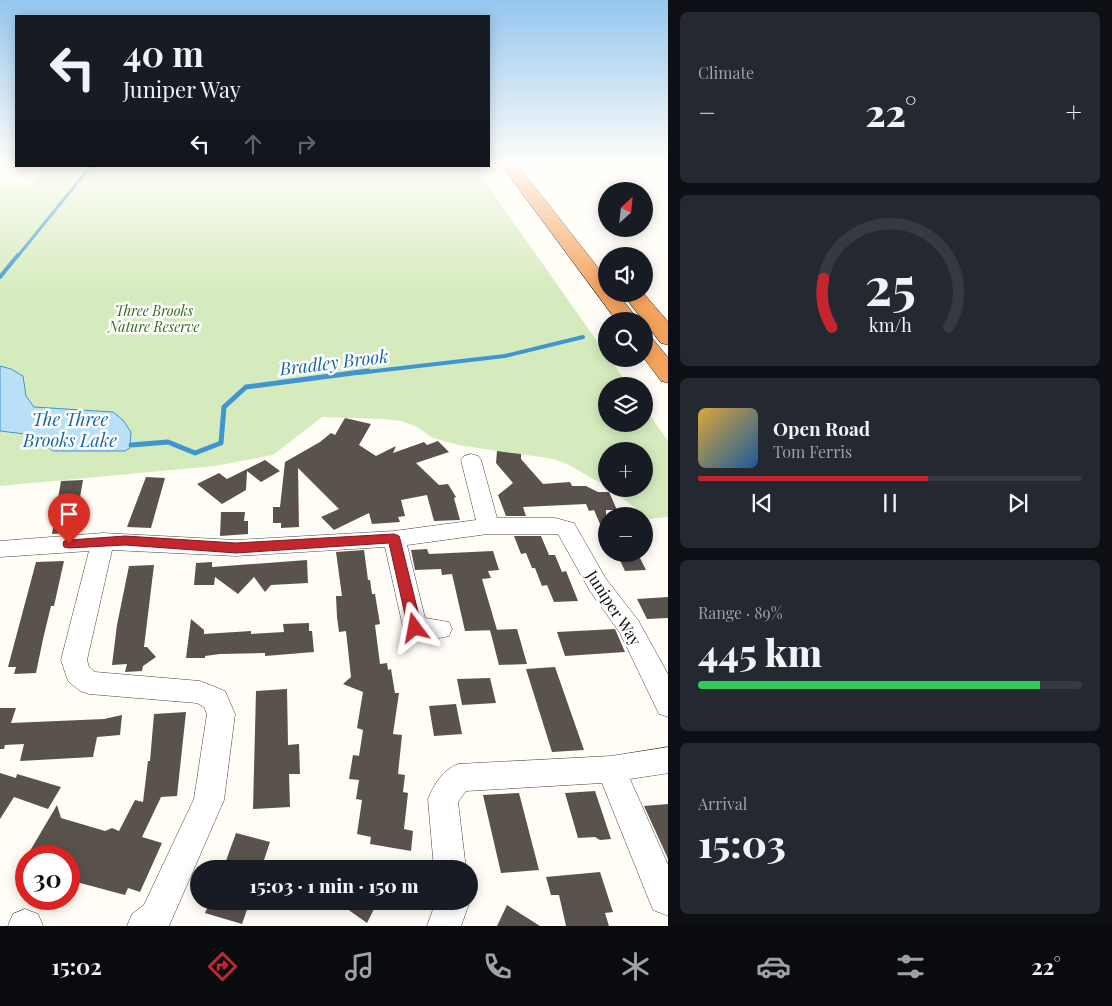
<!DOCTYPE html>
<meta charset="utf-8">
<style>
:root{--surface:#171b24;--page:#242831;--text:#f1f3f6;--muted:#9ea1a6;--line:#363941;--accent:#c4262e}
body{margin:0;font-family:"Playfair Display",serif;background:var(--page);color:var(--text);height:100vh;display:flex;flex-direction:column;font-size:19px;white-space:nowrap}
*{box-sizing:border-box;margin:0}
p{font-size:16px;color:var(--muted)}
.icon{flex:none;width:28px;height:28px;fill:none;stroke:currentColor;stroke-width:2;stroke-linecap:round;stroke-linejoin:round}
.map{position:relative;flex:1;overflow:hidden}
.side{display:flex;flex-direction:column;gap:12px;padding:12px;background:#0d0f14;width:444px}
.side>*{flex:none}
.top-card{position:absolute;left:15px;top:15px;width:475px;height:152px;border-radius:0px;box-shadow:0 2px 12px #0003;background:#171b24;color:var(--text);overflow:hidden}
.needle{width:32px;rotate:27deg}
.buttons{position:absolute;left:598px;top:182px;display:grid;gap:10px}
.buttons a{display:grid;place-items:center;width:55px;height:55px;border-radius:50%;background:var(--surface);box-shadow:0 2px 12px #0003;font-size:25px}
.speed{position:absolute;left:15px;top:845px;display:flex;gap:10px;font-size:25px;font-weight:700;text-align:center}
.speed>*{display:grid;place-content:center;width:65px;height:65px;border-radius:50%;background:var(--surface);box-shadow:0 2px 12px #0003;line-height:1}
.speed .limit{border:8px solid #d22;background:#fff;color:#111}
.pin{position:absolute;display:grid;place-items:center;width:42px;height:42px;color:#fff;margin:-51px -21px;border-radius:50% 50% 50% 0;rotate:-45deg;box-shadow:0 0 5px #0007}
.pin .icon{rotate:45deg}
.me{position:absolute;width:55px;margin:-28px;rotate:347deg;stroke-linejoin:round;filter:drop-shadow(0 0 4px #0008)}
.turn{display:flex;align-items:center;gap:18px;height:105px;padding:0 25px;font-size:22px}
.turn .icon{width:65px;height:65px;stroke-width:2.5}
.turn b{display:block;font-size:35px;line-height:42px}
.lanes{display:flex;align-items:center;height:48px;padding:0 25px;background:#0003;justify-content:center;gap:25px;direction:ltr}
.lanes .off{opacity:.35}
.big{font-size:38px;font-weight:800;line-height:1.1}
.side .widget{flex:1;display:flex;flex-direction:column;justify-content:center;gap:8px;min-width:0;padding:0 18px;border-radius:8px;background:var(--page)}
.side .dial{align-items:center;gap:0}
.dial svg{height:130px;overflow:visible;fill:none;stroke:var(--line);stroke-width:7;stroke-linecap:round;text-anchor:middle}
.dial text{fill:var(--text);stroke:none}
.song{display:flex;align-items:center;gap:15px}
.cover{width:60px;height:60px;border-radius:8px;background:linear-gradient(135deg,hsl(40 70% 55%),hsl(210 70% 35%))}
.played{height:5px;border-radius:2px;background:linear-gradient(90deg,var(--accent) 60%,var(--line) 60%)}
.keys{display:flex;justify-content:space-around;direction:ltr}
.heat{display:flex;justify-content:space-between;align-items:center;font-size:28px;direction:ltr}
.charge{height:8px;border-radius:4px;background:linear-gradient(90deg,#34c759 89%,var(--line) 0)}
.trip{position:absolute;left:190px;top:860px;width:288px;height:50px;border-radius:25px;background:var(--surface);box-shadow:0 2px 12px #0003;font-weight:800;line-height:50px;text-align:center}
.dock{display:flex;height:80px;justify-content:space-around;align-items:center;background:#090b0e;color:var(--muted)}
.dock .icon{width:35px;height:35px}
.dock .active{color:var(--accent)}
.dock b{font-size:22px;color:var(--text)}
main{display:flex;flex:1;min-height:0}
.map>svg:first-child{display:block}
.green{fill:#d5ebbd}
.water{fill:#b9e0f7;stroke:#3f96cf}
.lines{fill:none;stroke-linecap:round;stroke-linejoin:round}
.stream-far2{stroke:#3f96cf;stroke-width:3}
.stream-far1{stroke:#3f96cf;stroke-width:4}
.stream{stroke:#3f96cf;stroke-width:5}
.building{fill:#5a524d}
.minor-casing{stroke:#444;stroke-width:1}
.motorway-casing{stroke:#222;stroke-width:1}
.minor{fill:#fff;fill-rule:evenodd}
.motorway{fill:#f5a25d;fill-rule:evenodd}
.route{fill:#c4262e;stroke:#7f191e}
.labels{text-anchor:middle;stroke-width:5;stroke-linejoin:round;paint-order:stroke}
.far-park-label{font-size:14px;font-style:italic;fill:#2f6b1f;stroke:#fff}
.street-label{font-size:16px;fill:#111;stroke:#fff}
.water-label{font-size:18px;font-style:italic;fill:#1768a6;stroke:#fff}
</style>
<main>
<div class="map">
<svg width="669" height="926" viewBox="0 0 669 926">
<rect width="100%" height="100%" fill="#fffdf5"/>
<!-- green -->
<polygon class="green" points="46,166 474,166 606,354 606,359 610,359 629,386 606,386 606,424 644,424 644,407 668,441 668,517 650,519 610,489 644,489 644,451 606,451 606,486 567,464 553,459 458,445 433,438 417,427 401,421 384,419 322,417 273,455 215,466 0,486 0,185 31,185"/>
<!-- water -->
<polygon class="water" points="0,366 11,369 23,376 26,396 34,407 113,412 123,420 131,432 130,448 125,451 53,451 49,448 50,437 0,431"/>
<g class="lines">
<!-- stream-far2 -->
<polyline class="stream-far2" points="17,257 91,166"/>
<!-- stream-far1 -->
<g class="stream-far1">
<polyline points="0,277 18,255"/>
<polyline points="358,373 505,356 583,337"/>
</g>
<!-- stream -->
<polyline class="stream" points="131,445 168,442 195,453 221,443 224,407 246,387 368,371"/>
</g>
<!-- building -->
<g class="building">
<polygon points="345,418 371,424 359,445 376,456 396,446 393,453 424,442 427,445 438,441 449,452 416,463 439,485 448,484 456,497 454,498 460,520 434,521 427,495 401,500 405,516 398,517 400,522 372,524 369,513 334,530 321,517 339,509 298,468 299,527 281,528 281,523 273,523 273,507 280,507 285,462 320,442 331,433 335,435"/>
<polygon points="497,451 521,454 521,459 543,484 570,482 572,486 586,486 598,492 609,492 617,510 606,510 606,538 594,510 589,511 586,504 523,507 526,516 506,516 498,495 513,483 496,463"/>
<polygon points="265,460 280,471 261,482 247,471 246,490 222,504 197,484 219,473 227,479"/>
<polygon points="146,477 165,478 151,528 127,527"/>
<polygon points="83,480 79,503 84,503 80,532 52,534 61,481"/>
<polygon points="221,512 245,512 244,521 248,521 248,534 220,536"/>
<polygon points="514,536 541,536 549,555 555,555 562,572 566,571 578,601 554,602 547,585 542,586 535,568 532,568 526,553 521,554"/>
<polygon points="427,549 429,554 493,551 499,570 488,571 491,578 482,579 497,630 465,631 452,574 442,575 441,569 415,570 411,550"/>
<polygon points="364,550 368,580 370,580 372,594 375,594 380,624 375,625 380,664 387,663 388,670 391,669 395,693 399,693 393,734 402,735 398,774 405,775 403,792 408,793 404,829 413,831 411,851 370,844 371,837 357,834 362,800 356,799 359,780 349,779 353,755 359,756 363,730 357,728 363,692 343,684 351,677 346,631 339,632 337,617 336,596 342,596 336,552"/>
<polygon points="617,554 638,554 646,570 625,571"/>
<polygon points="307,560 308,583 271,585 265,592 254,577 238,594 215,577 214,585 194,585 196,563 212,562 212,567"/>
<polygon points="64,561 54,606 51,606 43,639 36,673 14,674 16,667 8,667 36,562"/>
<polygon points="154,565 144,647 147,647 156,657 143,666 142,671 125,672 127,664 112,665 117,625 129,566"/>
<polygon points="669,597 669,618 647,619 637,599"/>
<polygon points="191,619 204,630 204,634 251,631 251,634 284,632 283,624 309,623 309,631 312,631 314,652 265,656 265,653 220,654 205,656 205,658 186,658"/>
<polygon points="517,629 527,664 499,665 490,630"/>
<polygon points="615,629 625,652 565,656 557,632"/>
<polygon points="555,667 570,710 584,750 552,752 526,669"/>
<polygon points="490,678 496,703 462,705 457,679"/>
<polygon points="287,689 288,745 299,744 300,774 289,774 290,807 253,809 256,691"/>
<polygon points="456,704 462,734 434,736 429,706"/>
<polygon points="0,708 16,708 11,723 104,719 122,715 120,735 97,737 93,757 20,761 24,744 5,745 4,749 0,749"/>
<polygon points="186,712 177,796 161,797 142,837 162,843 140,892 128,888 125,895 69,880 69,856 27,856 57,805 61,818 105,831 112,828 119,831 135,800 143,802 148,761 150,761 154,714"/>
<polygon points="0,773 16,778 17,774 61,787 48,809 14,797 0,819"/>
<polygon points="595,791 611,839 600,840 595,837 578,838 565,793"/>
<polygon points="519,793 539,870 501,873 483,795"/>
<polygon points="669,804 669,861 644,806"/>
<polygon points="236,833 270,842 261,869 223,869"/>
<polygon points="600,872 613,912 605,913 609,926 566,926 559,895 551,895 546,877"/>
<polygon points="210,901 250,901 242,924 205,913"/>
<polygon points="336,901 363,901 374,909 367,923"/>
<polygon points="507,905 540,926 497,926"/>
</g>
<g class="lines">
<defs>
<g id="minor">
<path d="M 471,454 L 478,456 L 481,460 L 497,518 L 555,518 L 574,523 L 606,579 L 638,620 L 669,676 L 669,717 L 659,714 L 620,633 L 590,591 L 558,534 L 488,534 L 407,545 L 425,618 L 449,622 L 452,629 L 449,636 C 435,640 420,638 406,634 L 403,627 L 385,547 L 236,556 L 112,550 L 87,660 L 89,667 L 95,672 L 200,681 L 225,691 L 235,714 L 224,800 L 169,926 L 127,926 L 132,914 L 144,905 L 194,799 L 207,714 L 204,707 L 197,703 L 89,694 L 80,691 L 68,681 L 61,660 L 89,551 L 0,557 L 0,541 L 103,533 L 236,540 L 394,531 L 476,520 L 461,460 L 464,456 Z"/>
<path d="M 669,747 L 669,773 L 630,779 L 669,867 L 669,916 L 653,910 L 602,783 L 466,791 L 458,802 L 466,869 L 434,869 L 428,799 C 434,784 443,770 458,764 L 611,756 Z"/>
<polygon points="469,899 470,901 461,926 427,926 436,901 469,901"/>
<polygon points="25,909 38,914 43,926 8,926 13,914"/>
</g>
<g id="motorway">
<polygon points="500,163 516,163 606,278 606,294 618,294 639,321 617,321"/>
<polygon points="623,294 644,294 669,323 669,345 661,343"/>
<polygon points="644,336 652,338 669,359 669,383 661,381 644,358"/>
</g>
</defs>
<!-- minor casing -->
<use href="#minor" class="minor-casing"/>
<!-- motorway casing -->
<use href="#motorway" class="motorway-casing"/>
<!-- minor -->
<use href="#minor" class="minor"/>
<!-- motorway -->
<use href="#motorway" class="motorway"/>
</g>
<!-- sky -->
<linearGradient id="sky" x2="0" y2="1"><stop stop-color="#95c6ee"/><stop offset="0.56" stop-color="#fffefa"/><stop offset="1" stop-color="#fffefa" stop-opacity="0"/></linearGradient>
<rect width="669" height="293" fill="url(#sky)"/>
<!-- route -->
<polygon class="route" points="394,534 399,536 400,539 422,628 420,631 415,633 410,631 408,628 389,543 236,553 125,545 69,548 64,547 63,544 64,541 69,540 125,536 236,543"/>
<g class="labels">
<!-- far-park labels -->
<g class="far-park-label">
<text x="154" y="316">Three Brooks<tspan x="154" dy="16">Nature Reserve</tspan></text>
</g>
<!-- street labels -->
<g class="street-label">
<text transform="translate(614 608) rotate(57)" y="6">Juniper Way</text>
</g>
<!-- water labels -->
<g class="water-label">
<text transform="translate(334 363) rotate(-7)" y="6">Bradley Brook</text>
<text x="70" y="426">The Three<tspan x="70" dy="21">Brooks Lake</tspan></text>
</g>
</g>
</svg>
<div class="buttons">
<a><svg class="needle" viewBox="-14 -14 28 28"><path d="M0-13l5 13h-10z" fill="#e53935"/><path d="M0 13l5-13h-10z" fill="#9ea1a6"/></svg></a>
<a><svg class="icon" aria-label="sound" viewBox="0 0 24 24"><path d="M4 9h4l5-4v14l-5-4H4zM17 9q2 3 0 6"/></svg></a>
<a><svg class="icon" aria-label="search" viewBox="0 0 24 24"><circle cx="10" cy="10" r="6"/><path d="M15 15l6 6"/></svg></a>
<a><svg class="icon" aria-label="layers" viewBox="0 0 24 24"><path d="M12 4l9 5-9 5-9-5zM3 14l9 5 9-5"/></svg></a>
<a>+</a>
<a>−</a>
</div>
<div class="speed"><div class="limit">30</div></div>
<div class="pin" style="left:69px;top:544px;background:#d93025"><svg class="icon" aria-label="arrive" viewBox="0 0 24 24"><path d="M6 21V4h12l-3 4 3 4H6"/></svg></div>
<svg class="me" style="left:415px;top:628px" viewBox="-20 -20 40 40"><path d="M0-17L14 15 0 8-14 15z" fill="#c4262e" stroke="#fff" stroke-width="4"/></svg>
<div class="trip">15:03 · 1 min · 150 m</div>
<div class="top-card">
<div class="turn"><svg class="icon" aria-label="left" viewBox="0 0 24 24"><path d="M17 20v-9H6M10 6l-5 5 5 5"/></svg><div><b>40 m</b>Juniper Way</div></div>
<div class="lanes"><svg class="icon" aria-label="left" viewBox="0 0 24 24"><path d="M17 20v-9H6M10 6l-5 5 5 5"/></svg><svg class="icon off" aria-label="ahead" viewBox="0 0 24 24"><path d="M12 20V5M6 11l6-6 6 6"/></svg><svg class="icon off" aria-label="right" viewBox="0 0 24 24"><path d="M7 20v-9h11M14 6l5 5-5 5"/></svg></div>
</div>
</div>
<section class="side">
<div class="widget"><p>Climate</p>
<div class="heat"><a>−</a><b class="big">22°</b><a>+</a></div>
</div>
<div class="widget dial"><svg viewBox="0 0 100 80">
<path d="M14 69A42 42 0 1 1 86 69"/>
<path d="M14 69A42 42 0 0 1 9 39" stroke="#c4262e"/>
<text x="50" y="56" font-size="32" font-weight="700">25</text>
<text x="50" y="72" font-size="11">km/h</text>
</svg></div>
<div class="widget">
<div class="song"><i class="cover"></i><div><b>Open Road</b><p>Tom Ferris</p></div></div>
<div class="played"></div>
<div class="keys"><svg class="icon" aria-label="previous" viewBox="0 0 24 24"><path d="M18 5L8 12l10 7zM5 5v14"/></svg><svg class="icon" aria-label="pause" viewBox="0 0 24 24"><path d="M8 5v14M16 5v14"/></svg><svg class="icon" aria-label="next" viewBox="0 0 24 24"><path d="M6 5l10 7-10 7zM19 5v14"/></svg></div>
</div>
<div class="widget"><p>Range · 89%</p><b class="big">445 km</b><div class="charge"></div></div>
<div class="widget"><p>Arrival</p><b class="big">15:03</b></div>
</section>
</main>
<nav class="dock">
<b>15:02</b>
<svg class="icon active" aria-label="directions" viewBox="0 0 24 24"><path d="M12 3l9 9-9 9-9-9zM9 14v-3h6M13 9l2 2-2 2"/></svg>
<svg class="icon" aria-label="music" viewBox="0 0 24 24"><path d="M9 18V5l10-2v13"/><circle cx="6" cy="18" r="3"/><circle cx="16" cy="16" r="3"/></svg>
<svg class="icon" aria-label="phone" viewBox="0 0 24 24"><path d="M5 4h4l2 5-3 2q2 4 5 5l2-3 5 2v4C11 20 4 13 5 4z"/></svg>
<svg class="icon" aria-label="climate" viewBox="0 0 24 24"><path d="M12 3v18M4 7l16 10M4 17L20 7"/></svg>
<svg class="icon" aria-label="car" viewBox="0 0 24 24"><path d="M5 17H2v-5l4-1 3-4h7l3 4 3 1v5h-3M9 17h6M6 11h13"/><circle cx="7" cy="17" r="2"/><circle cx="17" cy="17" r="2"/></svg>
<svg class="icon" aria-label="filters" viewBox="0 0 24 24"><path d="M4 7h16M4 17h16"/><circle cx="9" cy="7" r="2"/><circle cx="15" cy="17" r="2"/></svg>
<b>22°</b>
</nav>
